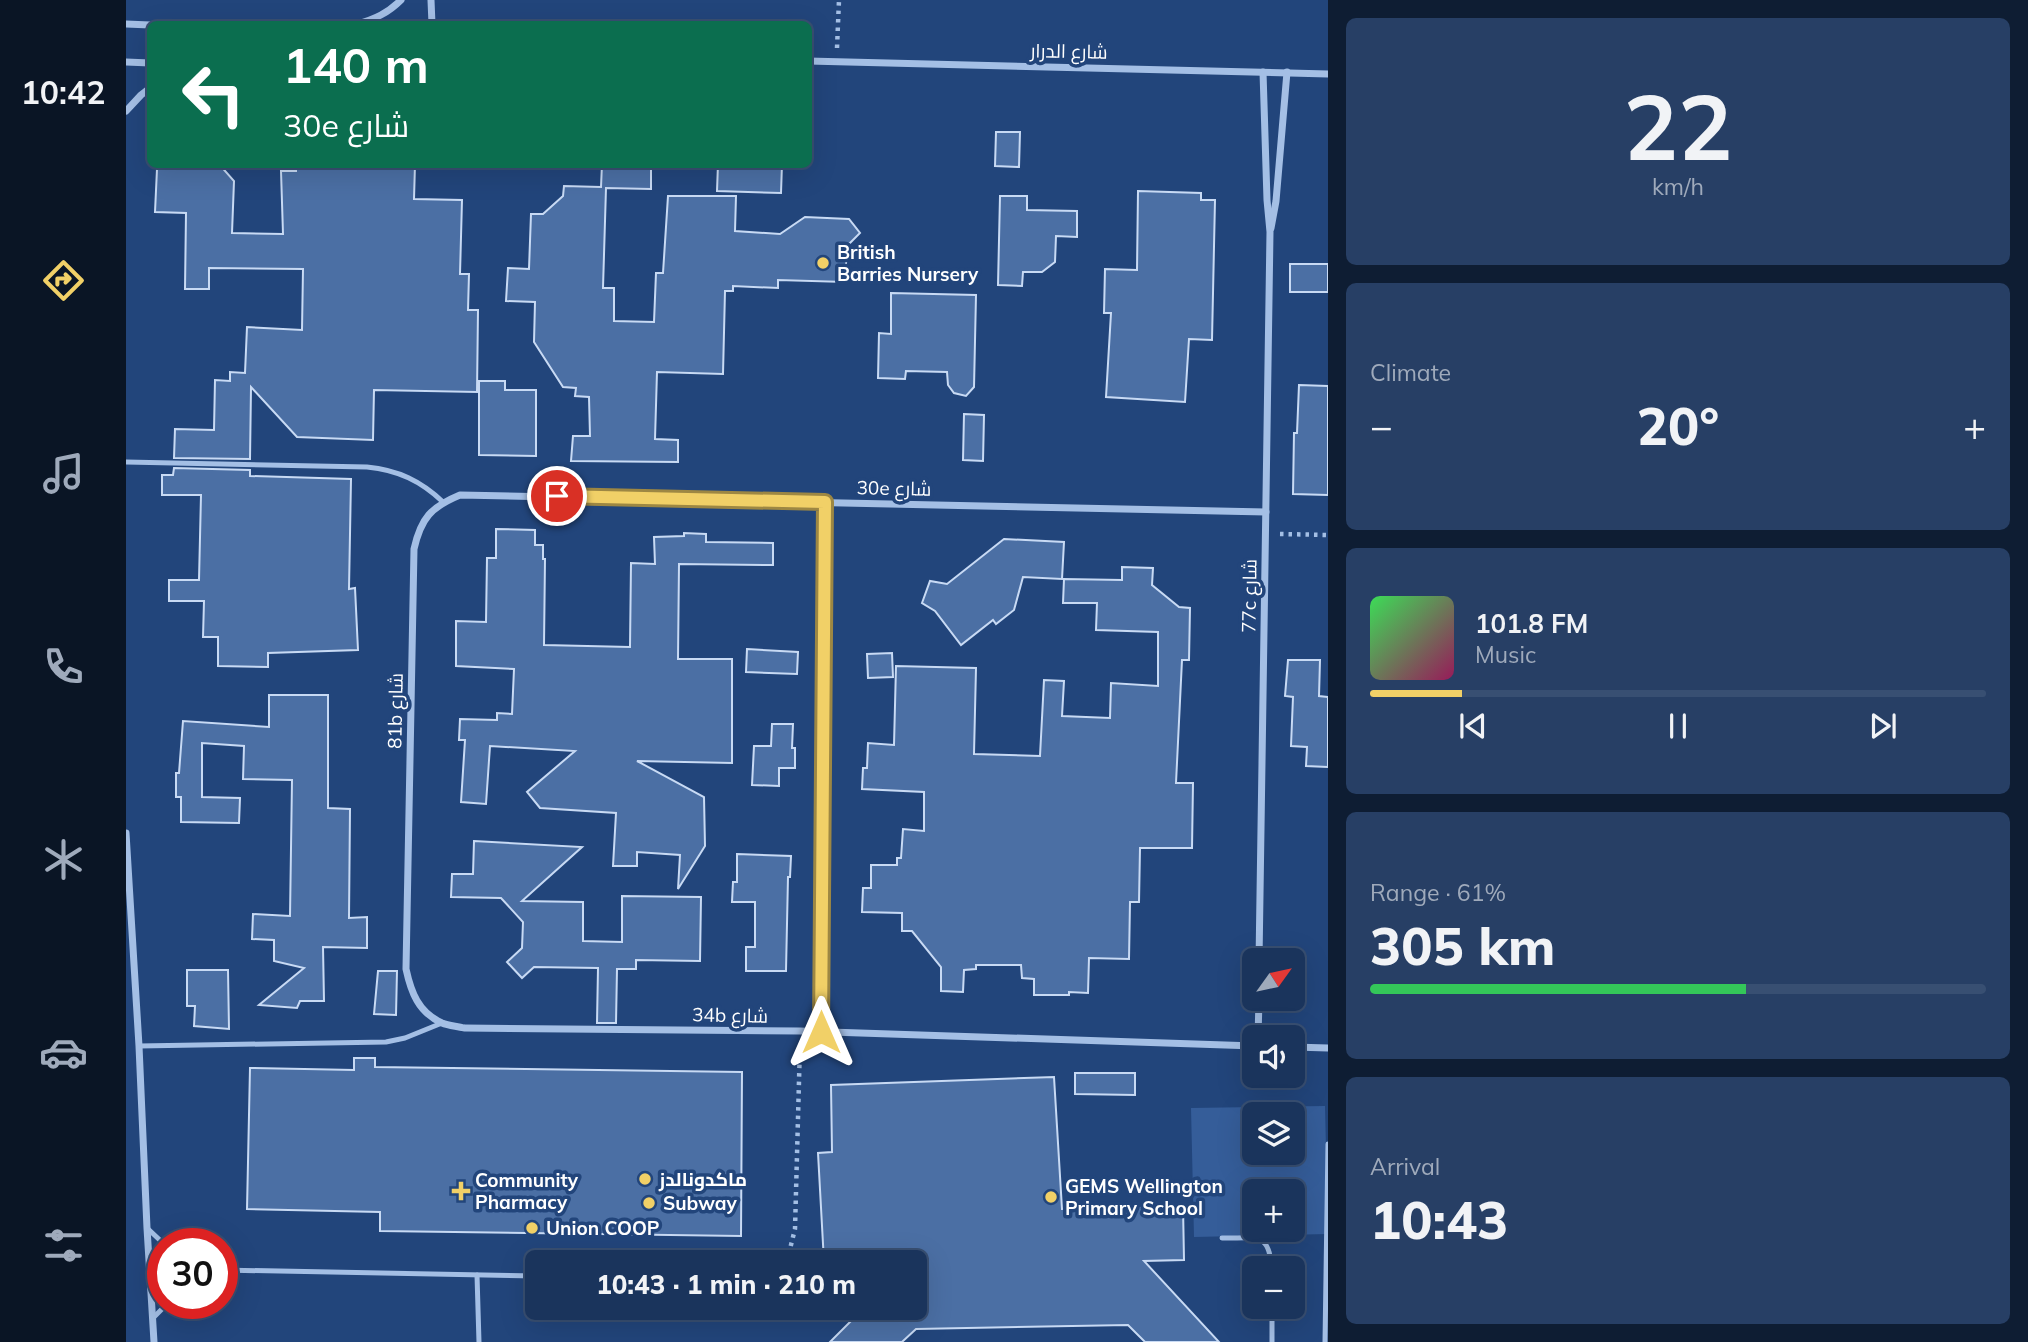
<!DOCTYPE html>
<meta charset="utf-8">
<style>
:root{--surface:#1a345c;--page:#273f65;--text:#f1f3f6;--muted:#9faabb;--line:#384f72;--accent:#f1d067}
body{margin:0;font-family:Mulish,Cairo,sans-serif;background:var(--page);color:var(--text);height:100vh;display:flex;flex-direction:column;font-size:26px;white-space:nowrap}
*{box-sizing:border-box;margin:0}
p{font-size:23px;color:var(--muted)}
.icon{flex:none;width:38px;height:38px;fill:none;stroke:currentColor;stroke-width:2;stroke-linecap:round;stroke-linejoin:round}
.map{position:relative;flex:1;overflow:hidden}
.panel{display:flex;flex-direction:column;gap:18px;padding:18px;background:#0e1d33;width:700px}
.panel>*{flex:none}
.hud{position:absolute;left:21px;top:21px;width:665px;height:147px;border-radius:10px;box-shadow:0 7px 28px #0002,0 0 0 2px var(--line);background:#0b6e4f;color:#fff;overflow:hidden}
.needle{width:46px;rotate:57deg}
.tools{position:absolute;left:1116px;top:948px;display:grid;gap:14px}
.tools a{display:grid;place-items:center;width:63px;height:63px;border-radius:10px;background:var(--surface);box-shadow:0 7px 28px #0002,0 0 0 2px var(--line);font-size:35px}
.speed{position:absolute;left:21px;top:1228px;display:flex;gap:14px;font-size:35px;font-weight:700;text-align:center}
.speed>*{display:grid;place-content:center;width:91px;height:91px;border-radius:50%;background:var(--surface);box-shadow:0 7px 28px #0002,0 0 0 2px var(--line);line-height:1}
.speed .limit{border:10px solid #d22;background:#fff;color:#111}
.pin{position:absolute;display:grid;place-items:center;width:60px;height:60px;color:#fff;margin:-30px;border:4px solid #fff;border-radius:50%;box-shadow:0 2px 7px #0007}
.me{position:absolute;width:77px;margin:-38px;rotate:0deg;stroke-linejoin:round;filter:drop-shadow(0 0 5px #0008)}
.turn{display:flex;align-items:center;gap:24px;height:147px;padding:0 21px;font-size:32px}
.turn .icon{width:91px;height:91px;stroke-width:2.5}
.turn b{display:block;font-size:49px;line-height:60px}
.big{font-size:52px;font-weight:800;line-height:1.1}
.panel .card{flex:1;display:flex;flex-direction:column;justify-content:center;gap:10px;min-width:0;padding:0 24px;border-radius:10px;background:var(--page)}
.panel .dial{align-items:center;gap:0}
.dial b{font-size:91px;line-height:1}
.song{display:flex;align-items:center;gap:21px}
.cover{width:84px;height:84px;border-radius:10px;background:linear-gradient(135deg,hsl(130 70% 55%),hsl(330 70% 35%))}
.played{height:7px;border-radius:4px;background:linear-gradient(90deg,var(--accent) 15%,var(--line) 15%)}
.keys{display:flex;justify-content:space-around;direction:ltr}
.heat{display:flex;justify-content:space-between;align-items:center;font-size:38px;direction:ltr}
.charge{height:10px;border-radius:5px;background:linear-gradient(90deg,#34c759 61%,var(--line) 0)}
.trip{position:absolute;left:399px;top:1250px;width:402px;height:70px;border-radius:10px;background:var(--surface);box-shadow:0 7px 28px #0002,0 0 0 2px var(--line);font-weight:800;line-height:70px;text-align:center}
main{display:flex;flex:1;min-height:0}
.tabs{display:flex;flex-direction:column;width:126px;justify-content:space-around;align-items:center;background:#0a1525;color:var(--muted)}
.tabs .icon{width:49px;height:49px}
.tabs .active{color:var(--accent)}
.tabs b{font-size:32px;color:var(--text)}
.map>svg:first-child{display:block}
.green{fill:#355d99;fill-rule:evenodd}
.building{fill:#4b6fa4;stroke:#c8daf4;stroke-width:2}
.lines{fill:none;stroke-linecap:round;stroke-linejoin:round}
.path{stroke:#a4bfe5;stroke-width:4.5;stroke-dasharray:3.5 5;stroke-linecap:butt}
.service{stroke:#a4bfe5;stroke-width:5}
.minor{stroke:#a4bfe5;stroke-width:7}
.route-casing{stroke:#9d8743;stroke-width:18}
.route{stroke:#f1d067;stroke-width:12}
.poi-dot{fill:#f1d067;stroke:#22457b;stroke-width:2.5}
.labels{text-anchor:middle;stroke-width:7;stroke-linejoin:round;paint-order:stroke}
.street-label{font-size:19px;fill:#fff;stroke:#22457b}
.poi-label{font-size:19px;font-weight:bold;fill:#fff;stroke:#22457b;text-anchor:start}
</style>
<main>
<nav class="tabs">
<b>10:42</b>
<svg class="icon active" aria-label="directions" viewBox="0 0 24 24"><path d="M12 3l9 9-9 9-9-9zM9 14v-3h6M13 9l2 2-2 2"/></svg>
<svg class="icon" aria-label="music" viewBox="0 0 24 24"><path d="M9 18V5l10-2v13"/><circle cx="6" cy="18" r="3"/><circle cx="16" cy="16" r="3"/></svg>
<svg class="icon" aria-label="phone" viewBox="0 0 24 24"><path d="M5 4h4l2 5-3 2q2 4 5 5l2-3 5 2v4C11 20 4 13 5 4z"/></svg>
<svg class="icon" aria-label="climate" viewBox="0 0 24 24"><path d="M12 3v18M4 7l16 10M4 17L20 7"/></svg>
<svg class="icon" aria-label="car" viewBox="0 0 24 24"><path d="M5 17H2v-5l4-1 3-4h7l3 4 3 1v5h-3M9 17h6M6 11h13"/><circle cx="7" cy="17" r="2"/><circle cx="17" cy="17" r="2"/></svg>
<svg class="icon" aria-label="filters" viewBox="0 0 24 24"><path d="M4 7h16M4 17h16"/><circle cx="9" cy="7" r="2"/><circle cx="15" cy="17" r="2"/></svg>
</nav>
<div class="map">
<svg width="1202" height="1342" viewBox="0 0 1202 1342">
<rect width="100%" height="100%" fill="#22457b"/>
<!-- green -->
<path class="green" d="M 1199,1106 L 1202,1234 L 1068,1237 L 1065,1108 ZM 1129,1115 L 1167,1115 L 1167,1153 L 1129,1153 ZM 1129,1192 L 1167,1192 L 1167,1230 L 1129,1230 Z"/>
<!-- building -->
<g class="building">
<polygon points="870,132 894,132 893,167 869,166"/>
<polygon points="37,164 93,164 108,181 106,233 157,234 155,171 170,171 170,164 289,164 288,199 336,200 334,274 343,274 342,310 352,310 351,392 248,390 247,440 171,437 125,387 124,459 48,458 49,429 88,430 89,380 104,381 104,372 119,373 121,327 176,330 177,269 83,268 83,289 59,289 60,213 29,212 31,169 36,169"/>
<polygon points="476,164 525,164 525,189 480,188 477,288 488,288 488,321 528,322 530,273 537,273 542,196 610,196 609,231 654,234 679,217 723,219 734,233 721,246 719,282 652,280 652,288 607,286 607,291 599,291 597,374 531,372 529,439 552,440 552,462 445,461 447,436 464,436 463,397 449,396 450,388 437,387 408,342 409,302 380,301 382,268 403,269 405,214 417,214 437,196 438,186 475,187"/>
<polygon points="592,164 656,164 655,193 591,191"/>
<polygon points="1012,191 1075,193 1075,200 1089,200 1086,340 1063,339 1059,402 980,397 985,313 978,313 979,269 1011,270"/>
<polygon points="874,196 901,196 901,210 951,211 951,237 930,236 929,262 916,272 897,272 896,286 872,285"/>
<rect x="1164" y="264" width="38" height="28"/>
<polygon points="765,293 850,295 848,387 840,396 828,393 822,385 821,372 780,371 779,379 752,378 753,333 765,334"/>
<polygon points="353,381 379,381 379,390 410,390 410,456 353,455"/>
<polygon points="1173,385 1202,386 1202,495 1167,494 1168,433 1171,433"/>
<polygon points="838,414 858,415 857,461 837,460"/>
<polygon points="48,468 124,470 124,476 225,479 223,589 229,588 232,650 142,653 142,667 92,666 92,637 77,637 78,601 43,601 43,580 73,580 75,495 36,495 36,475 47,475"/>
<polygon points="370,529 409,530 409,545 417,545 417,559 419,559 418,645 504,647 505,563 529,564 528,537 558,536 558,533 580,534 580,542 647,543 647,565 553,564 552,659 606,659 606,763 511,761 578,797 579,846 552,889 554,855 511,852 511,866 487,866 490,813 414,808 401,792 449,751 364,746 360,804 335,802 339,740 333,740 334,719 371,720 371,713 386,714 388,669 330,666 330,621 360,622 361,558 370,558"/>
<polygon points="878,539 938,542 936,579 897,577 888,610 870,624 867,620 835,645 809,611 796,603 804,581 821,584"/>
<polygon points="996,567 1027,568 1026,585 1053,607 1064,608 1063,660 1056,660 1050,783 1067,783 1066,848 1014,848 1013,902 1004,902 1003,959 963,958 962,993 943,992 943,995 908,995 908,979 896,978 895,965 850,965 850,969 838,970 837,992 815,991 815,967 786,931 776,931 776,913 736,912 737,888 745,888 745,865 771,865 771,858 775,858 777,829 798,831 798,792 736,789 737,768 741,768 742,743 768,745 770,666 850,668 848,754 914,756 918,680 938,681 936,716 984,718 985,683 1032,686 1032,632 970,630 971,603 937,603 938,579 996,580"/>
<polygon points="621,649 672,652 671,674 620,672"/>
<polygon points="766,653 767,677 742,678 741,654"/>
<polygon points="1162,660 1194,660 1193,696 1202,697 1202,767 1180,766 1181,747 1165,746 1167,697 1159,696"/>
<polygon points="143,695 202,695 202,808 224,809 223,918 241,917 241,948 197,947 198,1001 174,1001 171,1008 133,1005 178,968 148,961 148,940 126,939 127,914 164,916 166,780 117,779 118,746 76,743 76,797 114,798 113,823 55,822 55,797 50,797 50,773 53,773 57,721 143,727"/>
<polygon points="646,724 667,724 666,748 669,748 669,768 653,768 653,786 626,785 628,746 645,746"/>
<polygon points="348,841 456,847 396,901 457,902 457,941 496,942 496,896 575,897 574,961 510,960 510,969 491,969 490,1023 471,1023 472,968 408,967 396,978 381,962 396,948 397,922 375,898 325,897 326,874 347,874"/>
<polygon points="611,854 665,856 664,877 662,877 660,971 620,971 620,947 629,947 629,902 606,902 607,882 611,882"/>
<polygon points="61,970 102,970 103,1029 68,1026 69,1006 61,1006"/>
<polygon points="252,971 271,971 270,1015 248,1014"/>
<polygon points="228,1058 249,1058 249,1067 616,1072 615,1236 254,1231 254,1212 121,1209 124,1068 228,1070"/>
<polygon points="949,1073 1009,1073 1009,1095 949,1094"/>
<polygon points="928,1077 936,1209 1057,1206 1058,1260 1018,1261 1093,1342 1019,1342 1002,1325 790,1329 776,1342 704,1342 739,1307 789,1307 789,1262 698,1262 692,1153 706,1152 705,1085"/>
</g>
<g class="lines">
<!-- path -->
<g class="path">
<polyline points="711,48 713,0"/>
<polyline points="1154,534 1202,535"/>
<polyline points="659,1262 664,1249 669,1229 674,1044"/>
</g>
<!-- service -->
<g class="service">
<path d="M 0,462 L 241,467 C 272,470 295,481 317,502"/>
<polyline points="13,1046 260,1042 279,1038 316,1023"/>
<polyline points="21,1228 38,1244"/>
<path d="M 1096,1238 C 1127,1239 1145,1230 1145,1269"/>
<polyline points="96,1270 411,1276"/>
<polyline points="351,1275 353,1342"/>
<polyline points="1146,1307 1146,1342"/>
<polyline points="27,1318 41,1304"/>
<polyline points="1199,1342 1202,1144"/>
</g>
<!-- minor -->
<g class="minor">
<polyline points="305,0 306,24"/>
<polyline points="0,24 24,25"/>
<path d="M 231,24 C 249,19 262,13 275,0"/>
<polyline points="682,61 1202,74"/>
<polyline points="0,62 24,63"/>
<polyline points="0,111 15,95 24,88"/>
<polyline points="1145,228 1150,201 1161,72"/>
<polyline points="0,833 13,1046 21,1228 28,1342"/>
<polyline points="1133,961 1144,232 1141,200 1137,72"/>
<polyline points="695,1032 699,502"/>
<polyline points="1132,1038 1133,999"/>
<path d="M 1129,1046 L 674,1031 L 338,1028 C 331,1026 323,1026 316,1023 C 292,1012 285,992 280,969 L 288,549 C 295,518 305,507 334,495 L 1140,512"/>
<polyline points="1167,1047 1202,1048"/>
</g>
</g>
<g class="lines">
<defs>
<polyline id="route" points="431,496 699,502 695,1032"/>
</defs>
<!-- route casing -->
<use href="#route" class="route-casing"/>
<!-- route -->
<use href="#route" class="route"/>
</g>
<!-- markers -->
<g class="poi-dot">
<circle cx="697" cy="263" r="7"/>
<circle cx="519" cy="1179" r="7"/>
<path d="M331.5 1180.5h7v7h7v7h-7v7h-7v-7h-7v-7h7z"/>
<circle cx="925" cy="1197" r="7"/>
<circle cx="523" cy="1203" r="7"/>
<circle cx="406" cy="1228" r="7"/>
</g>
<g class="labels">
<!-- street labels -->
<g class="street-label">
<text transform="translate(943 51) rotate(1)" y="7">شارع الدرار</text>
<text transform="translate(768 488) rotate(1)" y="7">30e شارع</text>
<text transform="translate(1123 596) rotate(-89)" y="7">77c شارع</text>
<text transform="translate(269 711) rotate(-89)" y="7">81b شارع</text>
<text transform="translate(604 1015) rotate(1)" y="7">34b شارع</text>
</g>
<!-- poi labels -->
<g class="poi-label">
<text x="711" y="259">British<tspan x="711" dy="22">Barries Nursery</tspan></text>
<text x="533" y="1186">ماكدونالدز</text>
<text x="349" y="1187">Community<tspan x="349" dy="22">Pharmacy</tspan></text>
<text x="939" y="1193">GEMS Wellington<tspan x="939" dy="22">Primary School</tspan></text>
<text x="537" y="1210">Subway</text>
<text x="420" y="1235">Union COOP</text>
</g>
</g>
</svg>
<div class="tools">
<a><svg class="needle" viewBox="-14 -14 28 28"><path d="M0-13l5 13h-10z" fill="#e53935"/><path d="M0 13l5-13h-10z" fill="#9faabb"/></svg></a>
<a><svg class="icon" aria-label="sound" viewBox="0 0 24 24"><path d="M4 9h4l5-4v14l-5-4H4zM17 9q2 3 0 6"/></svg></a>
<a><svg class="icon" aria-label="layers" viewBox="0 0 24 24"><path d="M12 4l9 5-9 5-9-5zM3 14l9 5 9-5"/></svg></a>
<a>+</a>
<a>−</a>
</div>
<div class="speed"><div class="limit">30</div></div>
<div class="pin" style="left:431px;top:496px;background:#d93025"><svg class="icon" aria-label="arrive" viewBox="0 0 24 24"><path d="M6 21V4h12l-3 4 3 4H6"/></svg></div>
<svg class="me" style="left:695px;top:1032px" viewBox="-20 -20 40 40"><path d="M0-17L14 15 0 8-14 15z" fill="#f1d067" stroke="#fff" stroke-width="4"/></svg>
<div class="trip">10:43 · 1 min · 210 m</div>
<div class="hud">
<div class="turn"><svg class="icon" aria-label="left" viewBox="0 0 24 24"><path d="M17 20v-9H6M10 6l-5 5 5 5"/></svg><div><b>140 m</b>30e شارع</div></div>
</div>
</div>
<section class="panel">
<div class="card dial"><b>22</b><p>km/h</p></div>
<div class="card"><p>Climate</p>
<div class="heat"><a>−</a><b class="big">20°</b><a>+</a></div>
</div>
<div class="card">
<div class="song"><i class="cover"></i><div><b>101.8 FM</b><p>Music</p></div></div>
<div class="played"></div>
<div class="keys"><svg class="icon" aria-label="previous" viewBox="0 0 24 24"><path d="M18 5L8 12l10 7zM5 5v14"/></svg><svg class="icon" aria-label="pause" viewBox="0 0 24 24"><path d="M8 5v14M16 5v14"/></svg><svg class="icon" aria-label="next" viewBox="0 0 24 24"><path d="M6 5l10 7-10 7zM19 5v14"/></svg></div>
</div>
<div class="card"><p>Range · 61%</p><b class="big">305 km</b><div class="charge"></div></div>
<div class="card"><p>Arrival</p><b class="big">10:43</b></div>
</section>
</main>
